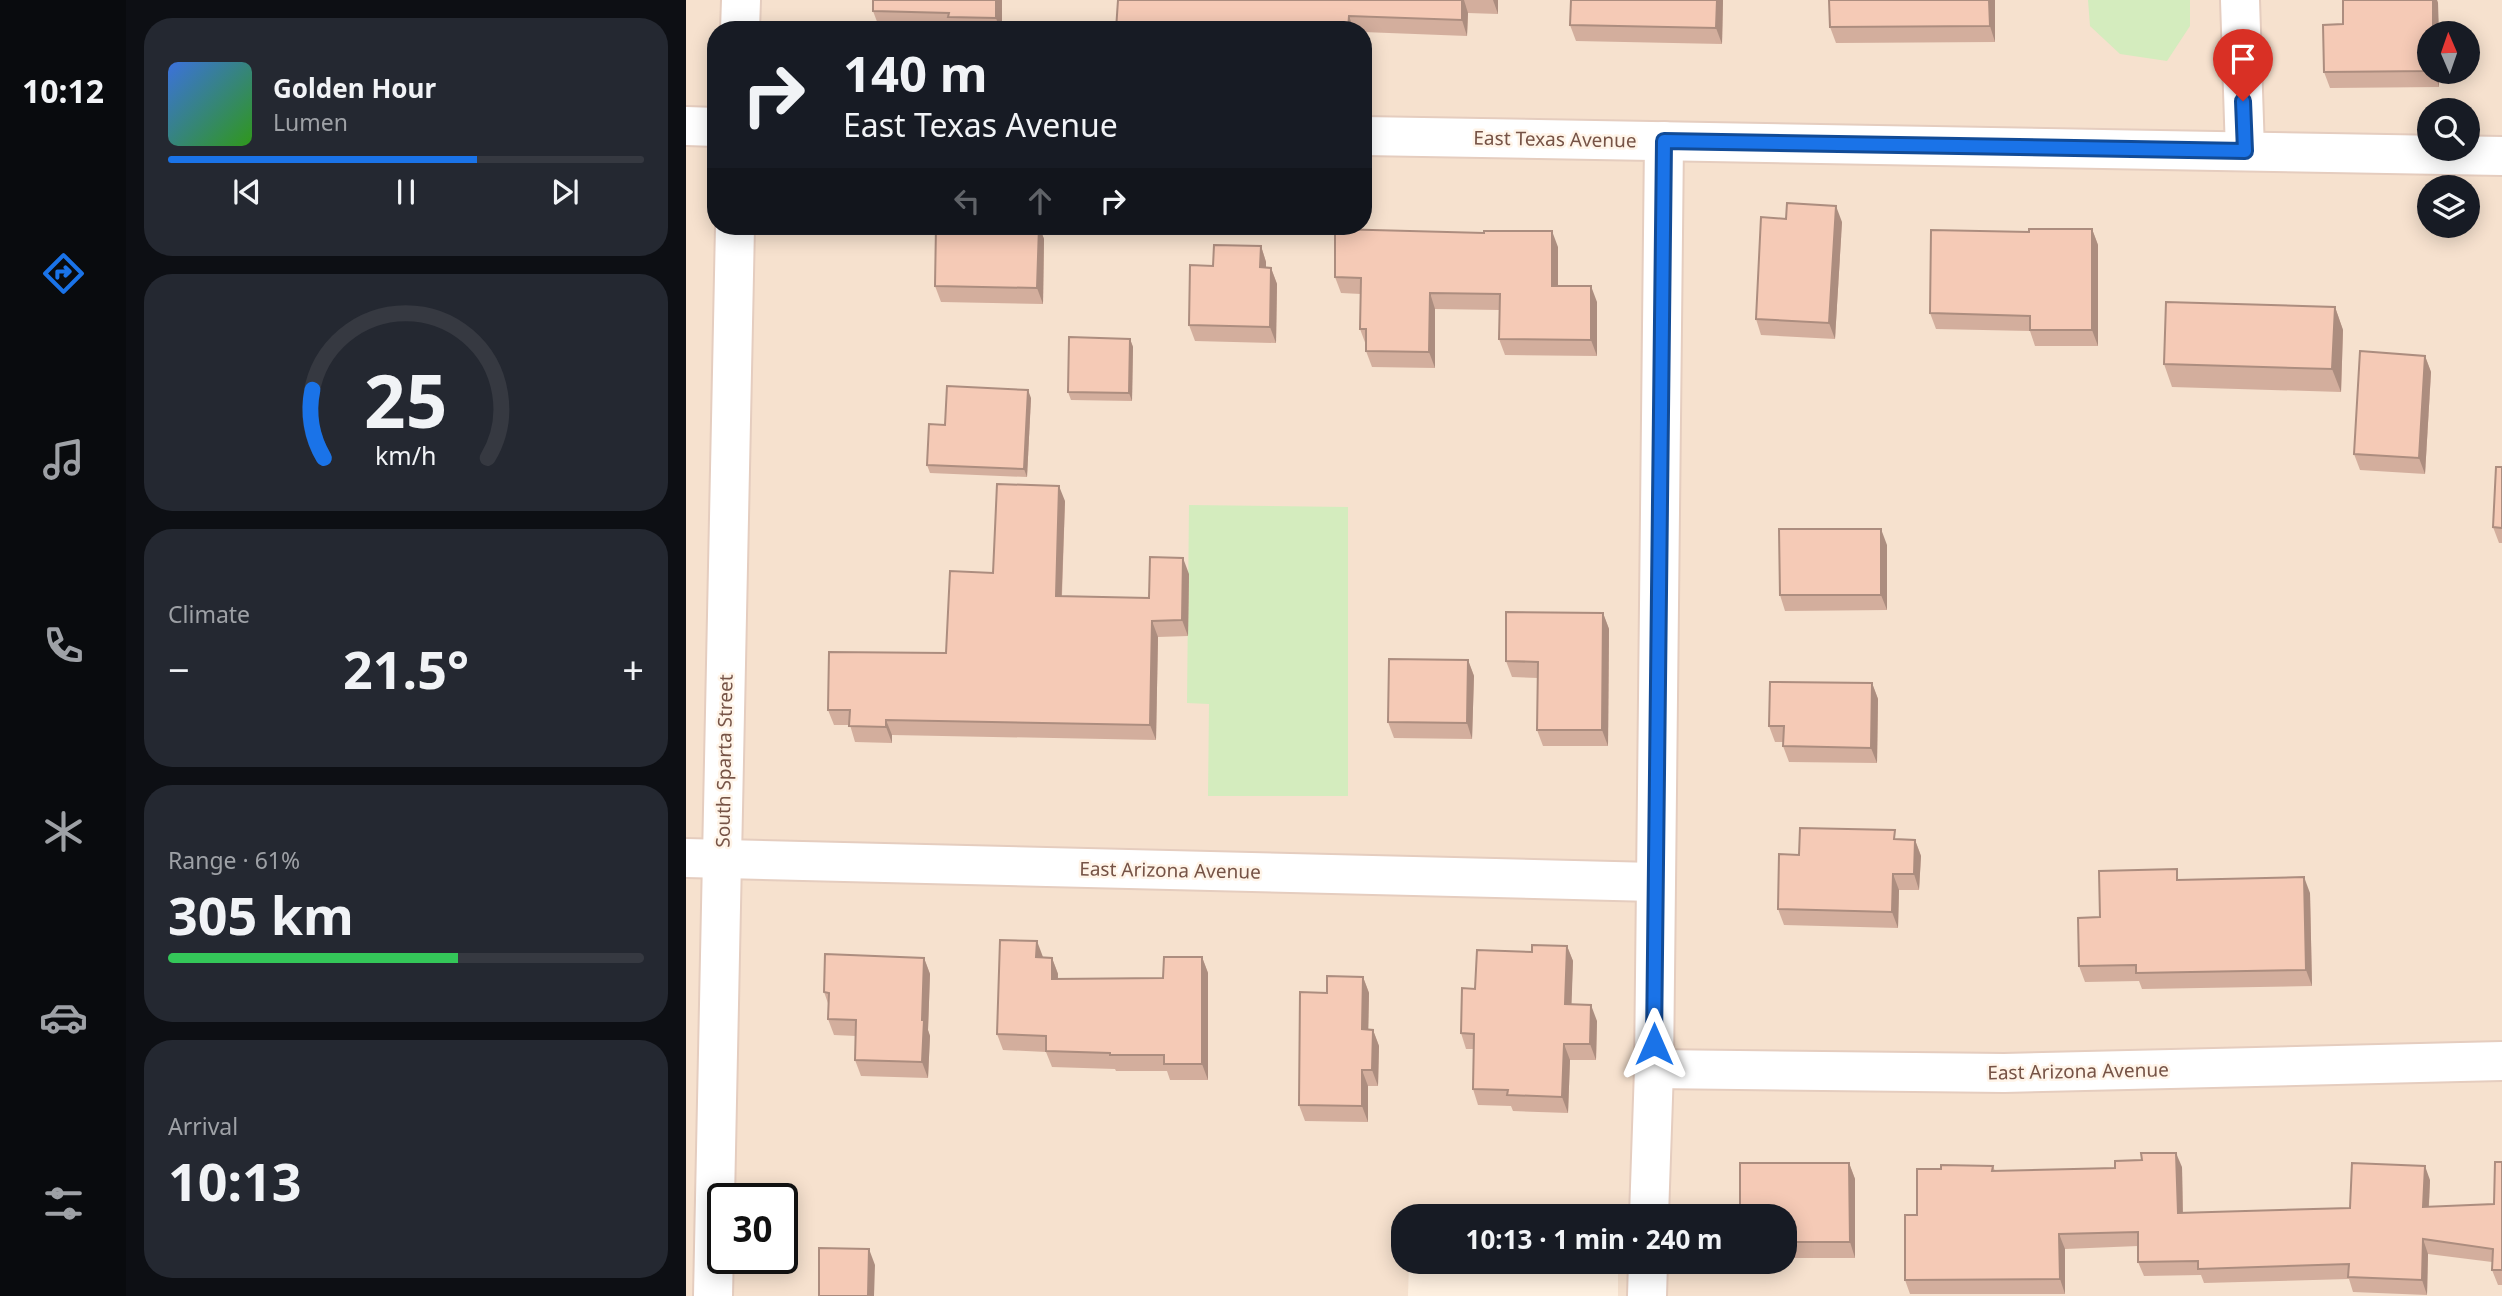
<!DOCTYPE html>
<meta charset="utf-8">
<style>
:root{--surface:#171b24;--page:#242831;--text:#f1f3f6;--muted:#9ea1a6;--line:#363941;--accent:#1a73e8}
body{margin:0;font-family:"Noto Sans",sans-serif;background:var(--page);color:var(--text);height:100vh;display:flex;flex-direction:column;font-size:26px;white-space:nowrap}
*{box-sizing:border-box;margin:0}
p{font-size:23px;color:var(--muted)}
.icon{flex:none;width:38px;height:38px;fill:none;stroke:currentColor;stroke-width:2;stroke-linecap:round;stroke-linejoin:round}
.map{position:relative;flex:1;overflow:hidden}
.drawer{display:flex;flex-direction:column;gap:18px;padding:18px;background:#0d0f14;width:560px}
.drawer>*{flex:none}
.guide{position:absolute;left:21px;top:21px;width:665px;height:214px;border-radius:28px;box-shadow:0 4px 18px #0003;background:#171b24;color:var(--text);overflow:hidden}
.needle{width:46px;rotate:358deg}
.fabs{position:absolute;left:1731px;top:21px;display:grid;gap:14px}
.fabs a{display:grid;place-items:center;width:63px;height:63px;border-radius:50%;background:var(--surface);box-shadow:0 4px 18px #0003;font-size:35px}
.speed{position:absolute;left:21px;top:1183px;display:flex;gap:14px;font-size:35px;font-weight:700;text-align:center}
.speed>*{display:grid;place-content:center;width:91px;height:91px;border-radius:50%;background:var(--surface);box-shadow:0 4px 18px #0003;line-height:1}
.speed .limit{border:4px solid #111;border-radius:10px;background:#fff;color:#111}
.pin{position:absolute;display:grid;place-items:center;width:60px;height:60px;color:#fff;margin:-72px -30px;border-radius:50% 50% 50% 0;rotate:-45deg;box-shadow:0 0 7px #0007}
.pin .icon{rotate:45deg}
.me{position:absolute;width:77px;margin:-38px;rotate:0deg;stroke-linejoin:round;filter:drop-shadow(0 0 5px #0008)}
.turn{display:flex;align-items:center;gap:24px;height:147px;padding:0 21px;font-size:32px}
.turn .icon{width:91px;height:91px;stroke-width:2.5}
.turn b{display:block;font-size:49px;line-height:60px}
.lanes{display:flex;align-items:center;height:66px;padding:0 21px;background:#0003;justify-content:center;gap:35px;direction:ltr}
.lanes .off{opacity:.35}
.big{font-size:52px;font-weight:700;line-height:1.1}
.drawer .card{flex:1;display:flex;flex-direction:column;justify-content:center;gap:10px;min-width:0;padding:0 24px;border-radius:28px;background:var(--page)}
.drawer .dial{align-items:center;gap:0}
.dial svg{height:182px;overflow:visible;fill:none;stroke:var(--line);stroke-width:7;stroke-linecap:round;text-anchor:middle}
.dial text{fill:var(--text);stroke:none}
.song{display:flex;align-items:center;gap:21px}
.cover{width:84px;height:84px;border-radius:10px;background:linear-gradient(135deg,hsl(220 70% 55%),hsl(110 70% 35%))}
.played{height:7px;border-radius:4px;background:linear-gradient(90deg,var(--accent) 65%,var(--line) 65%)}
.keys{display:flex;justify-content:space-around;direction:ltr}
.heat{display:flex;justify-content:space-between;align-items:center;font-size:38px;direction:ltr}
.charge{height:10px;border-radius:5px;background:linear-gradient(90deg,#34c759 61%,var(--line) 0)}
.trip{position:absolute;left:705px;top:1204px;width:406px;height:70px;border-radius:28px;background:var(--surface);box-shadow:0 4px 18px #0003;font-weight:700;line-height:70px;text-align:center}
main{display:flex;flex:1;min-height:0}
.menu{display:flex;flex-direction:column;width:126px;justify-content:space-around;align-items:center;background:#090b0e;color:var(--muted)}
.menu .icon{width:49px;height:49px}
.menu .on{color:var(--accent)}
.menu b{font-size:32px;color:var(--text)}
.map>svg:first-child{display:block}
.residential{fill:#f6e1ce;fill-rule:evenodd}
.green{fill:#d4ecbe}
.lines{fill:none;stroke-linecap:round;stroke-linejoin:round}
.minor-casing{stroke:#e5cdbf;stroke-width:42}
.minor{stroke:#fff;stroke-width:38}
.wall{fill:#d3ae9d}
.shaded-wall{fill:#ac8d7f}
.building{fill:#f5cab6;stroke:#ac8d7f;stroke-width:2}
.route-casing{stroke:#114b97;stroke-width:18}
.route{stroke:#1a73e8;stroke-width:12}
.labels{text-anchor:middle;stroke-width:5;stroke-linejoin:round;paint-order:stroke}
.street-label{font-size:19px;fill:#765346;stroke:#fff4e8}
</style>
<main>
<nav class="menu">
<b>10:12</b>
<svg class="icon on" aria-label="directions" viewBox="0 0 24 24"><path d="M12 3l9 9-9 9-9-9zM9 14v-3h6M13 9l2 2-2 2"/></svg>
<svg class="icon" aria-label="music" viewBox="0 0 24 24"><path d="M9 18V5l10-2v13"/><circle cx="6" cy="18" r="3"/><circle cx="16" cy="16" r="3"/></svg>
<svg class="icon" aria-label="phone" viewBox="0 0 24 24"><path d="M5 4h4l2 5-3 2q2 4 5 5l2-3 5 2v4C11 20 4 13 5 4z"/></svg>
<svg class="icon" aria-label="climate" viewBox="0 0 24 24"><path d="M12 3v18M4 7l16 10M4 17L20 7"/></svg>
<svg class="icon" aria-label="car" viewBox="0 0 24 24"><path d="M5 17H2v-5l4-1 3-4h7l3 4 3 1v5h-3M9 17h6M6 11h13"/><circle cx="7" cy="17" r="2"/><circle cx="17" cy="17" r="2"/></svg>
<svg class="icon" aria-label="filters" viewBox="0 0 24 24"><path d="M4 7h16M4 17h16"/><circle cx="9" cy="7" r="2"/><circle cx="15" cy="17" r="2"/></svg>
</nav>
<section class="drawer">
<div class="card">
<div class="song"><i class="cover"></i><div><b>Golden Hour</b><p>Lumen</p></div></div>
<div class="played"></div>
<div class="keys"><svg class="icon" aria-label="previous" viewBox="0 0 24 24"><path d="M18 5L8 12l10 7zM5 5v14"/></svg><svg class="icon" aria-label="pause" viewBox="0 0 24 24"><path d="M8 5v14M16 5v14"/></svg><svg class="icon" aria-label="next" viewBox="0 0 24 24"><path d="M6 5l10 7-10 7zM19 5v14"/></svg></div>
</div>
<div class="card dial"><svg viewBox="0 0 100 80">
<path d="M14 69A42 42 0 1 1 86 69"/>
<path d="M14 69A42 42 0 0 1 9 39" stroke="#1a73e8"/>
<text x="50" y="56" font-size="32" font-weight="700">25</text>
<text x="50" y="72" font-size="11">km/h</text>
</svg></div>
<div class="card"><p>Climate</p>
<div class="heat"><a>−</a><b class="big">21.5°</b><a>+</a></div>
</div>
<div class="card"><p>Range · 61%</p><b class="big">305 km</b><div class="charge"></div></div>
<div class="card"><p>Arrival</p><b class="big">10:13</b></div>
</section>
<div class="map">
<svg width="1816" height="1296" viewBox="0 0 1816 1296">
<rect width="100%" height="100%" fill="#fef0e0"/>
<!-- residential -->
<path class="residential" d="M 0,0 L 1816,0 L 1816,1296 L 932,1296 L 932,1264 L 853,1262 L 1099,1262 L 1099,1216 L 718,1216 L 718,1262 L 723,1262 L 722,1296 L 0,1296 ZM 30,30 L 677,30 L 677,226 L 30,226 ZM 1743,33 L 1782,33 L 1782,72 L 1743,72 ZM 1743,110 L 1782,110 L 1782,149 L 1743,149 ZM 1743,187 L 1782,187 L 1782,226 L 1743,226 ZM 37,1199 L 96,1199 L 96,1258 L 37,1258 Z"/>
<!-- green -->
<g class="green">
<polygon points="1402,0 1504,0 1504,26 1481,61 1434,54 1404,26"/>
<polygon points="503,505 662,507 662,796 522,796 523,704 501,703"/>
</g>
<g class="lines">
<defs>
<g id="minor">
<polyline points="1554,0 1559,151"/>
<polyline points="54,30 55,0"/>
<polyline points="0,126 30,127"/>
<polyline points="677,136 1816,156"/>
<polyline points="0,858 968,882"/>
<polyline points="968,1069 1318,1073 1816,1061"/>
<polyline points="963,1216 968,1069 978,141"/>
<polyline points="27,1296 49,226"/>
<polyline points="961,1296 962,1262"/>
</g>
</defs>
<!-- minor casing -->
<use href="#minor" class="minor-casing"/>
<!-- minor -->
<use href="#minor" class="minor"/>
</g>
<!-- wall -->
<g class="wall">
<polygon points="187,0 316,0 316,30 267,30 193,27 187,11"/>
<polygon points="432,0 812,0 812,14 782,13 781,36 677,32 677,30 430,30"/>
<polygon points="885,0 1037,0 1036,44 890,41 884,25"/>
<polygon points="1143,0 1309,0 1309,42 1150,43 1144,27"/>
<polygon points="1657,0 1751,0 1752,3 1743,33 1743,72 1753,72 1753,87 1644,88 1638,72 1657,24"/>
<polygon points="1156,222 1149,339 1075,335 1070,319"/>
<polygon points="250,226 353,226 358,239 357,304 255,302 249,286"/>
<polygon points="1406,229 1412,245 1412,346 1349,346 1344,331 1250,329 1244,313 1343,232"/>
<polygon points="575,246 580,262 580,267 585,268 591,284 590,343 509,341 503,325 527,266"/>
<polygon points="872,247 872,286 911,302 911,356 819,355 813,339 814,310 749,309 749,368 686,367 680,351 680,345 674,329 675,294 655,293 649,277"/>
<polygon points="1649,307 1657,330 1655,392 1486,387 1478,364"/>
<polygon points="444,339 447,347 446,401 385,400 382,392"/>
<polygon points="1739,356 1745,372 1739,474 1674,470 1668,454"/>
<polygon points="345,398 341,477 244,473 241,465"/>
<polygon points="1816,467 1816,543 1813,543 1807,527"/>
<polygon points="379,501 376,596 463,598 503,574 502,636 472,637 470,740 206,735 206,743 169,742 164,725 148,725 142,710 260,653 307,573"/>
<polygon points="1201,545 1201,610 1099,611 1094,595"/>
<polygon points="917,613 923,629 922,746 857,746 851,730 852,678 826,677 820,661"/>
<polygon points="782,660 788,676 786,739 708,738 702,722"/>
<polygon points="1186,683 1192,699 1191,763 1103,762 1097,746 1097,742 1089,742 1083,726"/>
<polygon points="1212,839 1229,840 1235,856 1233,890 1213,890 1212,928 1098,925 1092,909 1113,855"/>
<polygon points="1495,880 1624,893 1626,986 1456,989 1453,981 1399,982 1393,966 1414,917"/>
<polygon points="881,946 887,961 885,1004 911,1021 910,1060 884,1060 882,1113 827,1111 825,1106 792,1105 787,1089 788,1049 780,1049 775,1033 789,989 846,952"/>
<polygon points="357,957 366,958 372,974 372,979 477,978 516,957 522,973 522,1080 484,1080 481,1071 430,1071 429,1069 366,1067 360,1052 317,1050 311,1034"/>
<polygon points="238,958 244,974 242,1030 244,1036 242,1078 175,1076 169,1060 170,1036 148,1035 142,1019 143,1006 138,992"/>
<polygon points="677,977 683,993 682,1030 687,1030 693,1046 692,1086 682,1086 682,1122 619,1121 613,1105 641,993"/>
<polygon points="1816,1162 1816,1285 1812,1285 1806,1270 1806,1262 1742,1254 1741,1295 1667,1292 1663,1279 1518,1283 1515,1275 1458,1276 1452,1262 1452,1246 1379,1249 1379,1294 1224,1294 1219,1280 1231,1215 1307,1166 1309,1171 1496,1167 1497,1213 1664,1208 1744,1180 1743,1207 1808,1204"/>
<polygon points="1163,1163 1169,1179 1169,1258 1099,1258 1099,1216"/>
</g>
<!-- shaded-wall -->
<g class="shaded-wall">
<polygon points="310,0 316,0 316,30 314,30 310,18"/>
<polygon points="776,0 778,0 782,13 781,36 776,20"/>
<polygon points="807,0 812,0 812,14"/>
<polygon points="1031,0 1037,0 1036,44 1030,28"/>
<polygon points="1303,0 1309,0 1309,42 1304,26"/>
<polygon points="1747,0 1751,0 1752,3 1753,33 1747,33"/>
<polygon points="663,16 668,30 662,30"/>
<polygon points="1748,72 1753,72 1753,87"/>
<polygon points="1150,206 1156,222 1149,339 1143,323"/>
<polygon points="353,226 358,239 357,304 351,288"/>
<polygon points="1406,229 1412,245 1412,346 1406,330"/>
<polygon points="866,231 872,247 872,302 866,286"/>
<polygon points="575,246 580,262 580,283 574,267"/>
<polygon points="585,268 591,284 590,343 584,327"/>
<polygon points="905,286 911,302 911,356 905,340"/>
<polygon points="744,293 749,309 749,368 743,352"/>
<polygon points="1649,307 1657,330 1655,392 1646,369"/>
<polygon points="444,339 447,347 446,401 443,393"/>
<polygon points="1739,356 1745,372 1739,474 1733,458"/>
<polygon points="342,390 345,398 341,477 338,469"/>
<polygon points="373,486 379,501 375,612 370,596"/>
<polygon points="1195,529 1201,545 1201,610 1195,595"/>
<polygon points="497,558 503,574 502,636 496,620"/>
<polygon points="917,613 923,629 922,746 916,730"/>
<polygon points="466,621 472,637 470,740 464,725"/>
<polygon points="782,660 788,676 786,739 781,723"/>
<polygon points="1186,683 1192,699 1191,763 1185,748"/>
<polygon points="200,720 206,735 206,743 200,727"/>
<polygon points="1229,840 1235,856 1233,890 1228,874"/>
<polygon points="1207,874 1213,890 1212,928 1206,912"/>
<polygon points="1618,877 1624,893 1626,986 1620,970"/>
<polygon points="351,941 357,957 350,957"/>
<polygon points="881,946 887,961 885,1020 879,1004"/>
<polygon points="516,957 522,973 522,1080 516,1064"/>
<polygon points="238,958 244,974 242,1030 244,1036 242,1078 236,1062 236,1020"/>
<polygon points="366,958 372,974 371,995 366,979"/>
<polygon points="677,977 683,993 682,1045 676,1029"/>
<polygon points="905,1005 911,1021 910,1060 904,1044"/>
<polygon points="687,1030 693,1046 692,1086 686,1070"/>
<polygon points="878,1044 884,1060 882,1113 876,1097"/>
<polygon points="676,1070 682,1086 682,1122 676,1106"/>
<polygon points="1490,1153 1496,1167 1497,1228 1492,1213"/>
<polygon points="1163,1163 1169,1179 1169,1258 1164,1242"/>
<polygon points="1739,1166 1744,1180 1742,1221 1737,1207"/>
<polygon points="1373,1234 1379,1249 1379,1294 1374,1279"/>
<polygon points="1737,1239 1742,1254 1741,1295 1736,1280"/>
<polygon points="183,1249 189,1265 188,1296 182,1296"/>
</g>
<!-- building -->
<g class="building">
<polygon points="187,0 310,0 310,18 262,17 263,13 187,11"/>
<polygon points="432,0 776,0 776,20 663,16 662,30 430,30"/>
<polygon points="885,0 1031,0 1030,28 884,25"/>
<polygon points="1143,0 1303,0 1304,26 1144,27"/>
<polygon points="1657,0 1747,0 1747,33 1743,33 1743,71 1638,72 1637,25 1657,24"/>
<polygon points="1101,203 1150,206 1143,323 1070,319 1075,217 1100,219"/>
<polygon points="250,226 353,226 351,288 249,286"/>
<polygon points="649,229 798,233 798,231 866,231 866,286 905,286 905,340 813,339 814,294 744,293 743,352 680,351 680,329 674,329 675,278 649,277"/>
<polygon points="1343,229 1406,229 1406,330 1344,330 1344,316 1244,313 1245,230 1343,232"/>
<polygon points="528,245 575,246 574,267 585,268 584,327 503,325 504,265 527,266"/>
<polygon points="1480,302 1649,307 1646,369 1478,364"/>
<polygon points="383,337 444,339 443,393 382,392"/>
<polygon points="1674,351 1739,356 1733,458 1668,454"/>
<polygon points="261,386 342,390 338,469 241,465 243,424 259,425"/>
<polygon points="1810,467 1816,467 1816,528 1807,527"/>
<polygon points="311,484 373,486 370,596 463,598 464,557 497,558 496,620 466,621 464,725 200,720 200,727 163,726 164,710 142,710 143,652 260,653 264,571 307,573"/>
<polygon points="1093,529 1195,529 1195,595 1094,595"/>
<polygon points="820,612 917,613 916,730 851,730 852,662 820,661"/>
<polygon points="703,659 782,660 781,723 702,722"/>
<polygon points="1084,682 1186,683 1185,748 1097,746 1098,726 1083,726"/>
<polygon points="1114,828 1209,830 1208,839 1229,840 1228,874 1207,874 1206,912 1092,909 1093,854 1113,855"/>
<polygon points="1491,869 1491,880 1618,877 1620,970 1450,973 1450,965 1393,966 1392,918 1414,917 1413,871"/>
<polygon points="314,940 351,941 350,957 366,958 366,979 477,978 478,957 516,957 516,1064 478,1064 478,1055 424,1055 424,1053 360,1051 360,1036 311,1034"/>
<polygon points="846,945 881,946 879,1004 905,1005 904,1044 878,1044 876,1097 821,1095 822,1090 787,1089 788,1034 775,1033 776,988 789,989 791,950 846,952"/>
<polygon points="139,954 238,958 236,1020 238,1020 236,1062 169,1060 170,1020 142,1019 143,993 138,992"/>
<polygon points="641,976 677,977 676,1029 687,1030 686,1070 676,1070 676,1106 613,1105 614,992 641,993"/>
<polygon points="1455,1153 1490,1153 1492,1213 1664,1208 1666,1163 1739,1166 1737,1207 1808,1204 1809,1162 1816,1162 1816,1270 1806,1270 1807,1249 1737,1239 1736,1280 1662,1277 1663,1264 1512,1269 1512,1261 1452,1262 1452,1232 1373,1234 1374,1279 1219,1280 1219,1215 1231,1215 1231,1169 1255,1169 1255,1165 1307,1166 1306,1171 1429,1168 1429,1161 1456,1160"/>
<polygon points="1054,1163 1163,1163 1164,1242 1099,1242 1099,1216 1054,1216"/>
<polygon points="133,1248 183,1249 182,1296 133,1296"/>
</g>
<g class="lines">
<defs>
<polyline id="route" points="968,1044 978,141 1559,151 1557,101"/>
</defs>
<!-- route casing -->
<use href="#route" class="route-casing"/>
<!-- route -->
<use href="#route" class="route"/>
</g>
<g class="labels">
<!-- street labels -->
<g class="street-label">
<text transform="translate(869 139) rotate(1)" y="7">East Texas Avenue</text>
<text transform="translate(38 761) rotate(-89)" y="7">South Sparta Street</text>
<text transform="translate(484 870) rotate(1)" y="7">East Arizona Avenue</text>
<text transform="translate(1392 1071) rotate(-1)" y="7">East Arizona Avenue</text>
</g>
</g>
</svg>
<div class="fabs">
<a><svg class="needle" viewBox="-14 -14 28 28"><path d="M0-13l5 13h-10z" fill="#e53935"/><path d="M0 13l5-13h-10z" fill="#9ea1a6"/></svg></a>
<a><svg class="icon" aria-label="search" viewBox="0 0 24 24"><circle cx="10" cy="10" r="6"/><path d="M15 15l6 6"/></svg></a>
<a><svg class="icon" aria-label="layers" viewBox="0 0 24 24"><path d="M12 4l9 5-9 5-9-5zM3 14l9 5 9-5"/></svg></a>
</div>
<div class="speed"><div class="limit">30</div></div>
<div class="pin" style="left:1557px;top:101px;background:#d93025"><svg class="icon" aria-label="arrive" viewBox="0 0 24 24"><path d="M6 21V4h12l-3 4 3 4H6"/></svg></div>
<svg class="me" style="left:968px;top:1044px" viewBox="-20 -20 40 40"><path d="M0-17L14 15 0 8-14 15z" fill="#1a73e8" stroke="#fff" stroke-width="4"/></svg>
<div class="trip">10:13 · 1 min · 240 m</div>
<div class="guide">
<div class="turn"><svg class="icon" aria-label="right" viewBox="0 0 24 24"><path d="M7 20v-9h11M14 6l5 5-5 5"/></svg><div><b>140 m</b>East Texas Avenue</div></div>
<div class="lanes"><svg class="icon off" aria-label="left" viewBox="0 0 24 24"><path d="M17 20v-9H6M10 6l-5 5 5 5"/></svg><svg class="icon off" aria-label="ahead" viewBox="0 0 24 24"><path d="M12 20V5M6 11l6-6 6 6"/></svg><svg class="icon" aria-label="right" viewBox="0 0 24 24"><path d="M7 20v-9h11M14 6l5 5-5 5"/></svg></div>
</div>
</div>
</main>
